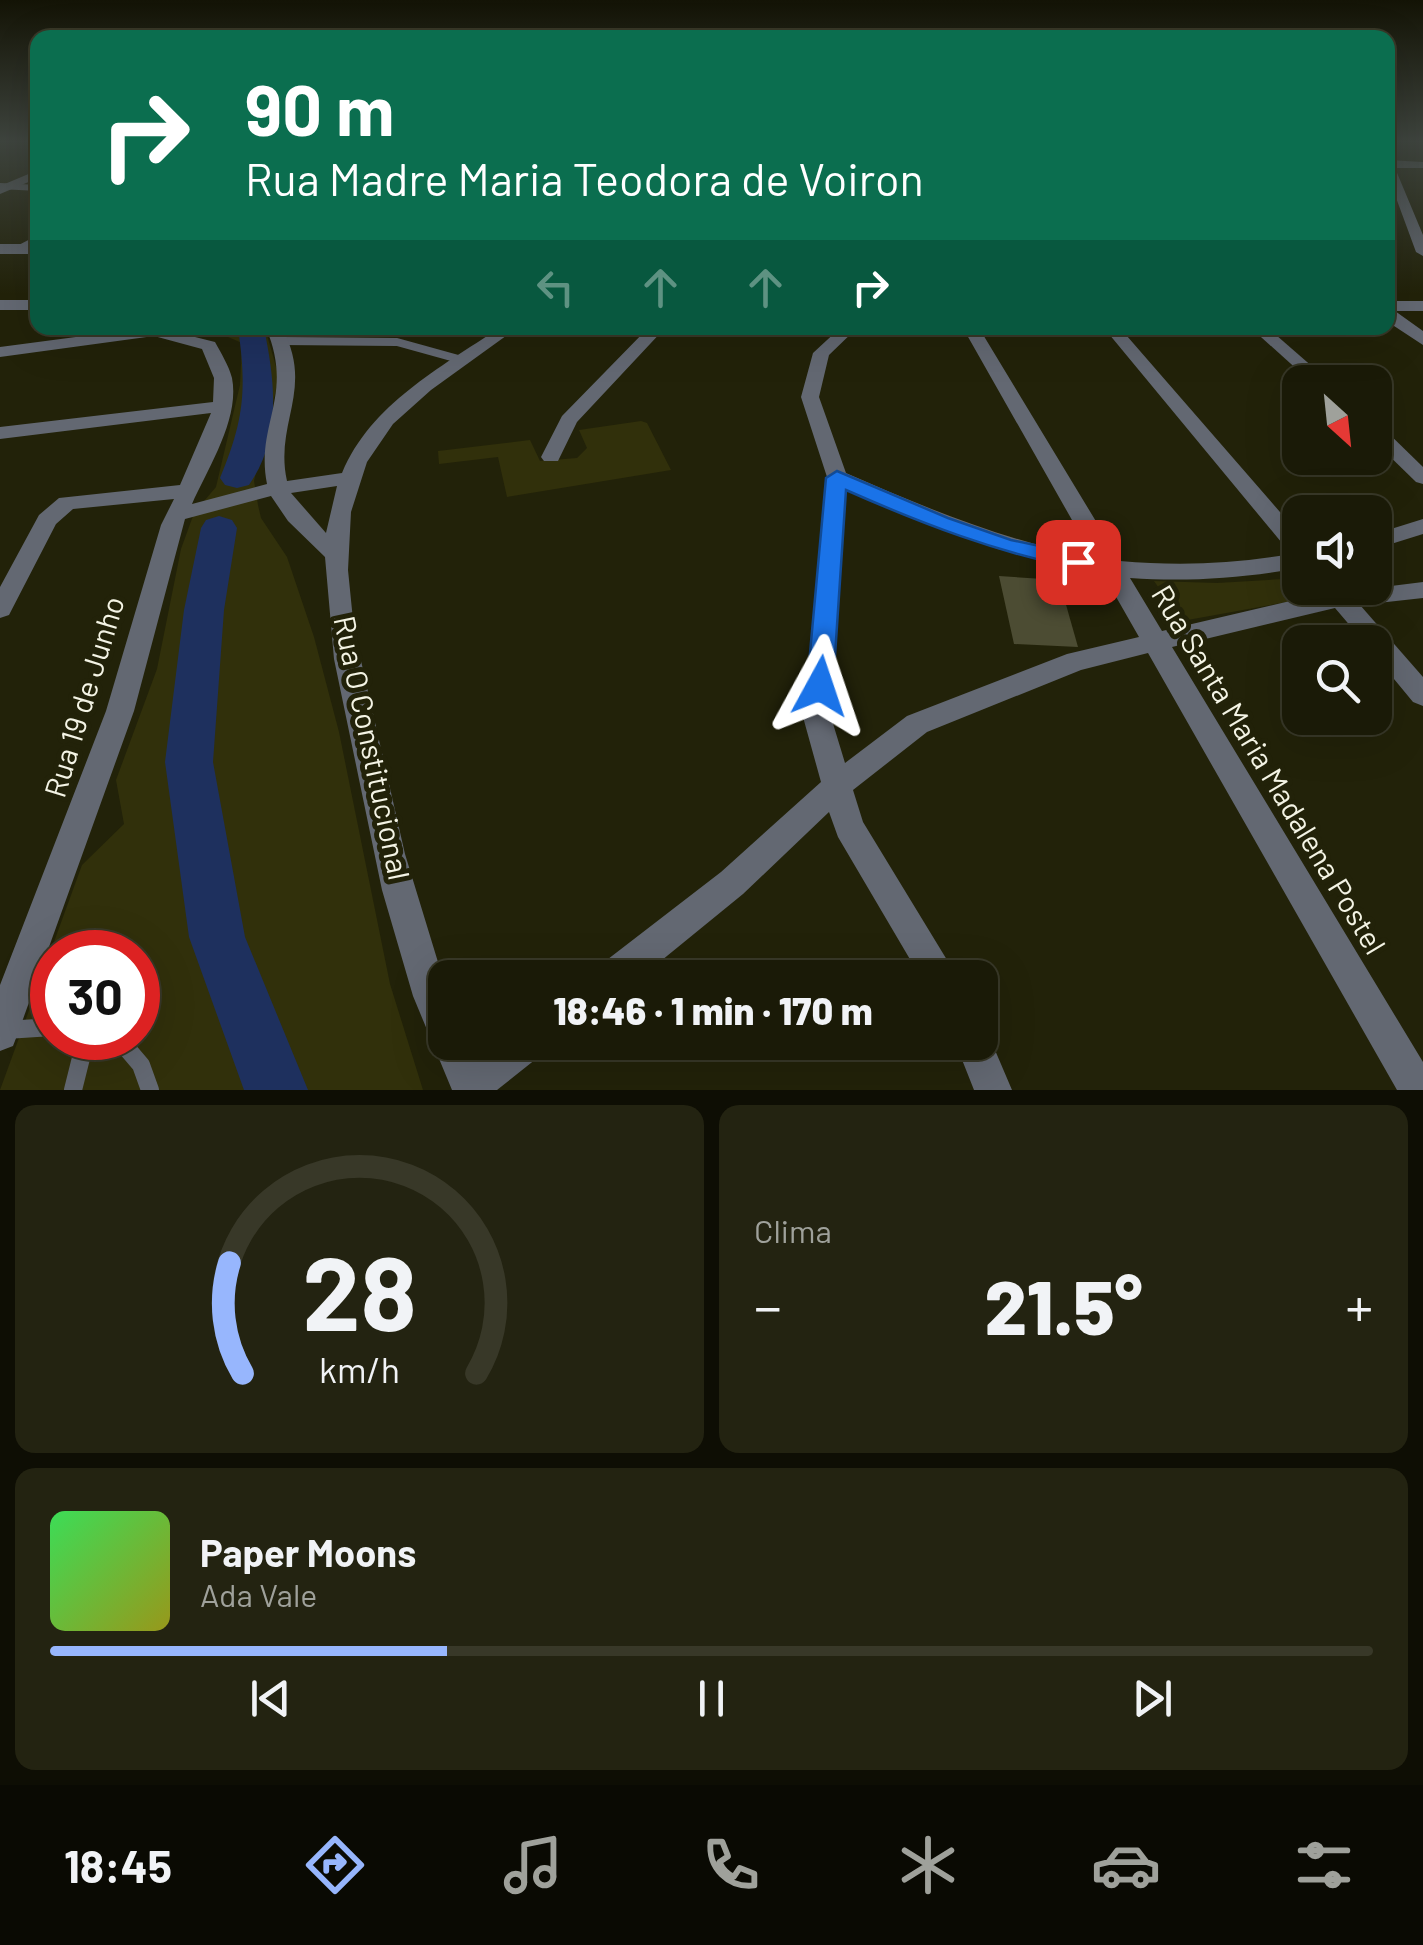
<!DOCTYPE html>
<html lang="pt">
<meta charset="utf-8">
<style>
:root{--surface:#1a1a07;--page:#232311;--text:#f1f3f6;--muted:#9fa19b;--line:#383828;--accent:#97b6fd}
body{margin:0;font-family:Barlow,sans-serif;background:var(--page);color:var(--text);height:100vh;display:flex;flex-direction:column;font-size:38px;white-space:nowrap}
*{box-sizing:border-box;margin:0}
p{font-size:32px;color:var(--muted)}
.icon{flex:none;width:55px;height:55px;fill:none;stroke:currentColor;stroke-width:2;stroke-linecap:round;stroke-linejoin:round}
.map{position:relative;height:1090px;overflow:hidden}
.panel{display:flex;flex-direction:column;gap:15px;padding:15px;background:#0e0e04;flex:1}
.panel>*{flex:none}
.hud{position:absolute;left:30px;top:30px;width:1365px;height:305px;border-radius:20px;box-shadow:0 10px 40px #0002,0 0 0 2px var(--line);background:#0b6e4f;color:#fff;overflow:hidden}
.needle{width:65px;rotate:153deg}
.buttons{position:absolute;left:1282px;top:365px;display:grid;gap:20px}
.buttons a{display:grid;place-items:center;width:110px;height:110px;border-radius:20px;background:var(--surface);box-shadow:0 10px 40px #0002,0 0 0 2px var(--line);font-size:50px}
.speed{position:absolute;left:30px;top:930px;display:flex;gap:20px;font-size:50px;font-weight:700;text-align:center}
.speed>*{display:grid;place-content:center;width:130px;height:130px;border-radius:50%;background:var(--surface);box-shadow:0 10px 40px #0002,0 0 0 2px var(--line);line-height:1}
.speed .limit{border:15px solid #d22;background:#fff;color:#111}
.pin{position:absolute;display:grid;place-items:center;width:85px;height:85px;color:#fff;margin:-42px;border-radius:20px;box-shadow:0 5px 15px #0006}
.me{position:absolute;width:110px;margin:-55px;rotate:5deg;stroke-linejoin:round;filter:drop-shadow(0 0 8px #0008)}
.turn{display:flex;align-items:center;gap:35px;height:210px;padding:0 50px;font-size:45px}
.turn .icon{width:130px;height:130px;stroke-width:2.5}
.turn b{display:block;font-size:70px;line-height:85px}
.lanes{display:flex;align-items:center;height:95px;padding:0 50px;background:#0003;justify-content:center;gap:50px;direction:ltr}
.lanes .off{opacity:.35}
.big{font-size:75px;font-weight:800;line-height:1.1}
.panel .widget{flex:1;display:flex;flex-direction:column;justify-content:center;gap:15px;min-width:0;padding:0 35px;border-radius:20px;background:var(--page)}
.panel .dial{align-items:center;gap:0}
.dial svg{height:260px;overflow:visible;fill:none;stroke:var(--line);stroke-width:7;stroke-linecap:round;text-anchor:middle}
.dial text{fill:var(--text);stroke:none}
.song{display:flex;align-items:center;gap:30px}
.cover{width:120px;height:120px;border-radius:15px;background:linear-gradient(135deg,hsl(130 70% 55%),hsl(60 70% 35%))}
.played{height:10px;border-radius:5px;background:linear-gradient(90deg,var(--accent) 30%,var(--line) 30%)}
.keys{display:flex;justify-content:space-around;direction:ltr}
.heat{display:flex;justify-content:space-between;align-items:center;font-size:55px;direction:ltr}
.panel .tiles{flex:1;display:grid;gap:15px;grid-template-columns:1fr 1fr}
.widget:last-child{grid-column:span 2}
.trip{position:absolute;left:428px;top:960px;width:570px;height:100px;border-radius:20px;background:var(--surface);box-shadow:0 10px 40px #0002,0 0 0 2px var(--line);font-weight:800;line-height:100px;text-align:center}
.dock{display:flex;height:160px;justify-content:space-around;align-items:center;background:#0a0a03;color:var(--muted)}
.dock .icon{width:70px;height:70px}
.dock .selected{color:var(--accent)}
.dock b{font-size:45px;color:var(--text)}
.map>svg:first-child{display:block}
.green{fill:#31300b;fill-rule:evenodd}
.lines{fill:none;stroke-linecap:round;stroke-linejoin:round}
.river{fill:#1e305e;fill-rule:evenodd}
.building{fill:#4c4c33}
.service-far2{stroke:#636872;stroke-width:6}
.service-far1{stroke:#636872;stroke-width:8}
.service{stroke:#636872;stroke-width:18}
.minor{fill:#636872;fill-rule:evenodd}
.tertiary{fill:#636872;fill-rule:evenodd}
.route{fill:#1a73e8;stroke:#114b97;stroke-width:2.5}
.labels{text-anchor:middle;stroke-width:10;stroke-linejoin:round;paint-order:stroke}
.near-street-label{font-size:30px;fill:#f4f4e5;stroke:#222209}
</style>
<div class="map">
<svg width="1423" height="1090" viewBox="0 0 1423 1090">
<rect width="100%" height="100%" fill="#222209"/>
<!-- green -->
<g class="green">
<path d="M 185,328 L 265,328 L 279,377 L 254,481 L 258,505 L 261,518 L 287,557 L 314,637 L 339,732 L 390,984 L 423,1090 L 0,1090 L 82,865 L 124,824 L 116,780 L 157,669 L 181,549 L 194,513 L 216,487 L 240,385 L 242,343 L 221,334 ZM 52,952 L 138,952 L 138,1038 L 52,1038 Z"/>
<polygon points="641,421 647,423 671,470 507,497 498,457 439,464 438,451 530,440 540,461 577,458 587,448 579,430"/>
<polygon points="1300,578 1300,588 1325,588 1331,594 1182,621 1154,581 1217,583"/>
</g>
<g class="lines">
<!-- river -->
<g class="river">
<path d="M 238,328 L 264,328 C 275,381 282,438 249,485 L 237,488 L 225,485 L 220,478 C 244,421 247,389 238,328 Z"/>
<polygon points="219,516 232,520 237,528 224,610 213,762 245,937 308,1090 244,1090 189,937 165,762 184,610 201,528 206,520"/>
</g>
</g>
<!-- building -->
<polygon class="building" points="999,576 1059,580 1078,647 1014,644"/>
<g class="lines">
<!-- service-far2 -->
<polyline class="service-far2" points="0,186 38,188"/>
<!-- service-far1 -->
<polyline class="service-far1" points="281,341 397,342 462,360"/>
<!-- service -->
<g class="service">
<polyline points="6,1030 52,1027"/>
<polyline points="118,1038 141,1065 150,1090"/>
<polyline points="73,1090 86,1038"/>
</g>
<!-- minor -->
<g class="minor">
<polygon points="1388,160 1423,162 1423,168 1395,168 1423,235 1423,256 1416,252 1388,176"/>
<polygon points="38,170 38,178 0,194 0,186"/>
<polygon points="38,235 38,245 18,253 11,249"/>
<rect x="0" y="300" width="38" height="10"/>
<path d="M 144,328 L 159,328 L 215,342 C 221,353 229,366 232,378 C 240,419 208,468 192,504 L 267,484 C 255,424 295,396 266,328 L 282,328 C 315,389 274,423 287,481 L 342,473 C 371,404 440,368 499,328 L 517,328 L 431,390 L 393,424 L 367,462 L 351,512 L 348,570 L 354,630 L 405,854 L 445,985 L 445,1042 L 470,1042 L 477,1058 L 497,1042 L 546,1042 L 541,1055 L 497,1090 L 452,1090 L 413,996 L 382,890 L 334,659 L 325,557 L 288,521 L 271,496 L 185,519 L 134,711 L 18,1033 L 13,1046 L 0,1051 L 0,985 L 106,711 L 161,525 L 174,499 L 73,509 L 56,524 L 9,615 L 0,618 L 0,587 L 39,515 L 59,498 L 180,485 L 211,413 L 0,439 L 0,427 L 213,402 L 214,378 L 202,349 L 154,336 L 0,357 L 0,347 ZM 337,486 L 326,533 L 291,493 Z"/>
<polygon points="648,328 665,328 577,422 558,461 544,461 541,457 562,416"/>
<path d="M 840,328 L 857,328 L 829,355 L 819,397 L 846,473 C 926,508 1007,542 1093,557 L 963,328 L 979,328 L 1120,561 C 1179,566 1233,564 1291,554 L 1104,328 L 1120,328 L 1300,535 L 1300,568 C 1242,578 1189,582 1130,578 L 1162,631 L 1324,593 L 1324,588 L 1375,588 L 1423,582 L 1423,598 L 1360,605 L 1423,677 L 1423,706 L 1413,702 L 1375,656 L 1375,642 L 1364,642 L 1335,608 L 1172,647 L 1423,1062 L 1423,1090 L 1397,1090 L 1148,653 L 1081,670 L 927,732 L 853,790 L 863,822 L 958,978 L 921,978 L 838,837 L 829,812 L 743,894 L 640,978 L 594,978 L 599,966 L 721,872 L 821,782 L 803,717 L 827,477 L 801,397 L 813,353 ZM 846,489 L 998,549 L 1103,574 L 1139,637 L 1067,654 L 907,716 L 845,763 L 831,717 Z"/>
<polygon points="1251,328 1268,328 1330,382 1311,382"/>
<polygon points="1375,425 1382,427 1423,467 1423,484 1416,482 1375,442"/>
<polygon points="1423,519 1423,534 1375,549 1375,534"/>
<polygon points="980,1026 986,1029 1012,1090 974,1090 955,1042 980,1042"/>
</g>
<!-- tertiary -->
<g class="tertiary">
<rect x="0" y="244" width="38" height="10"/>
<polygon points="1388,301 1423,301 1423,311 1395,311 1423,331 1423,345 1388,322"/>
</g>
</g>
<!-- sky -->
<linearGradient id="sky" x2="0" y2="1"><stop stop-color="#131305"/><stop offset="0.48" stop-color="#3e443e"/><stop offset="1" stop-color="#3e443e" stop-opacity="0"/></linearGradient>
<rect width="1423" height="294" fill="url(#sky)"/>
<!-- route -->
<path class="route" d="M 837,471 L 948,518 L 1011,540 L 1087,556 L 1090,562 L 1078,569 C 994,551 925,525 846,490 L 833,686 L 830,694 L 820,697 L 810,694 L 807,686 L 826,478 Z"/>
<g class="labels">
<!-- near-street labels -->
<g class="near-street-label">
<text transform="translate(85 697) rotate(-73)" y="10">Rua 19 de Junho</text>
<text transform="translate(371 748) rotate(78)" y="10">Rua O Constitucional</text>
<text transform="translate(1268 770) rotate(59)" y="10">Rua Santa Maria Madalena Postel</text>
</g>
</g>
</svg>
<div class="buttons">
<a><svg class="needle" viewBox="-14 -14 28 28"><path d="M0-13l5 13h-10z" fill="#e53935"/><path d="M0 13l5-13h-10z" fill="#9fa19b"/></svg></a>
<a><svg class="icon" aria-label="sound" viewBox="0 0 24 24"><path d="M4 9h4l5-4v14l-5-4H4zM17 9q2 3 0 6"/></svg></a>
<a><svg class="icon" aria-label="search" viewBox="0 0 24 24"><circle cx="10" cy="10" r="6"/><path d="M15 15l6 6"/></svg></a>
</div>
<div class="speed"><div class="limit">30</div></div>
<div class="pin" style="left:1078px;top:562px;background:#d93025"><svg class="icon" aria-label="arrive" viewBox="0 0 24 24"><path d="M6 21V4h12l-3 4 3 4H6"/></svg></div>
<svg class="me" style="left:820px;top:686px" viewBox="-20 -20 40 40"><path d="M0-17L14 15 0 8-14 15z" fill="#1a73e8" stroke="#fff" stroke-width="4"/></svg>
<div class="trip">18:46 · 1 min · 170 m</div>
<div class="hud">
<div class="turn"><svg class="icon" aria-label="right" viewBox="0 0 24 24"><path d="M7 20v-9h11M14 6l5 5-5 5"/></svg><div><b>90 m</b>Rua Madre Maria Teodora de Voiron</div></div>
<div class="lanes"><svg class="icon off" aria-label="left" viewBox="0 0 24 24"><path d="M17 20v-9H6M10 6l-5 5 5 5"/></svg><svg class="icon off" aria-label="ahead" viewBox="0 0 24 24"><path d="M12 20V5M6 11l6-6 6 6"/></svg><svg class="icon off" aria-label="ahead" viewBox="0 0 24 24"><path d="M12 20V5M6 11l6-6 6 6"/></svg><svg class="icon" aria-label="right" viewBox="0 0 24 24"><path d="M7 20v-9h11M14 6l5 5-5 5"/></svg></div>
</div>
</div>
<section class="panel">
<div class="tiles">
<div class="widget dial"><svg viewBox="0 0 100 80">
<path d="M14 69A42 42 0 1 1 86 69"/>
<path d="M14 69A42 42 0 0 1 10 35" stroke="#97b6fd"/>
<text x="50" y="56" font-size="32" font-weight="700">28</text>
<text x="50" y="72" font-size="11">km/h</text>
</svg></div>
<div class="widget"><p>Clima</p>
<div class="heat"><a>−</a><b class="big">21.5°</b><a>+</a></div>
</div>
<div class="widget">
<div class="song"><i class="cover"></i><div><b>Paper Moons</b><p>Ada Vale</p></div></div>
<div class="played"></div>
<div class="keys"><svg class="icon" aria-label="previous" viewBox="0 0 24 24"><path d="M18 5L8 12l10 7zM5 5v14"/></svg><svg class="icon" aria-label="pause" viewBox="0 0 24 24"><path d="M8 5v14M16 5v14"/></svg><svg class="icon" aria-label="next" viewBox="0 0 24 24"><path d="M6 5l10 7-10 7zM19 5v14"/></svg></div>
</div>
</div>
</section>
<nav class="dock">
<b>18:45</b>
<svg class="icon selected" aria-label="directions" viewBox="0 0 24 24"><path d="M12 3l9 9-9 9-9-9zM9 14v-3h6M13 9l2 2-2 2"/></svg>
<svg class="icon" aria-label="music" viewBox="0 0 24 24"><path d="M9 18V5l10-2v13"/><circle cx="6" cy="18" r="3"/><circle cx="16" cy="16" r="3"/></svg>
<svg class="icon" aria-label="phone" viewBox="0 0 24 24"><path d="M5 4h4l2 5-3 2q2 4 5 5l2-3 5 2v4C11 20 4 13 5 4z"/></svg>
<svg class="icon" aria-label="climate" viewBox="0 0 24 24"><path d="M12 3v18M4 7l16 10M4 17L20 7"/></svg>
<svg class="icon" aria-label="car" viewBox="0 0 24 24"><path d="M5 17H2v-5l4-1 3-4h7l3 4 3 1v5h-3M9 17h6M6 11h13"/><circle cx="7" cy="17" r="2"/><circle cx="17" cy="17" r="2"/></svg>
<svg class="icon" aria-label="filters" viewBox="0 0 24 24"><path d="M4 7h16M4 17h16"/><circle cx="9" cy="7" r="2"/><circle cx="15" cy="17" r="2"/></svg>
</nav>
